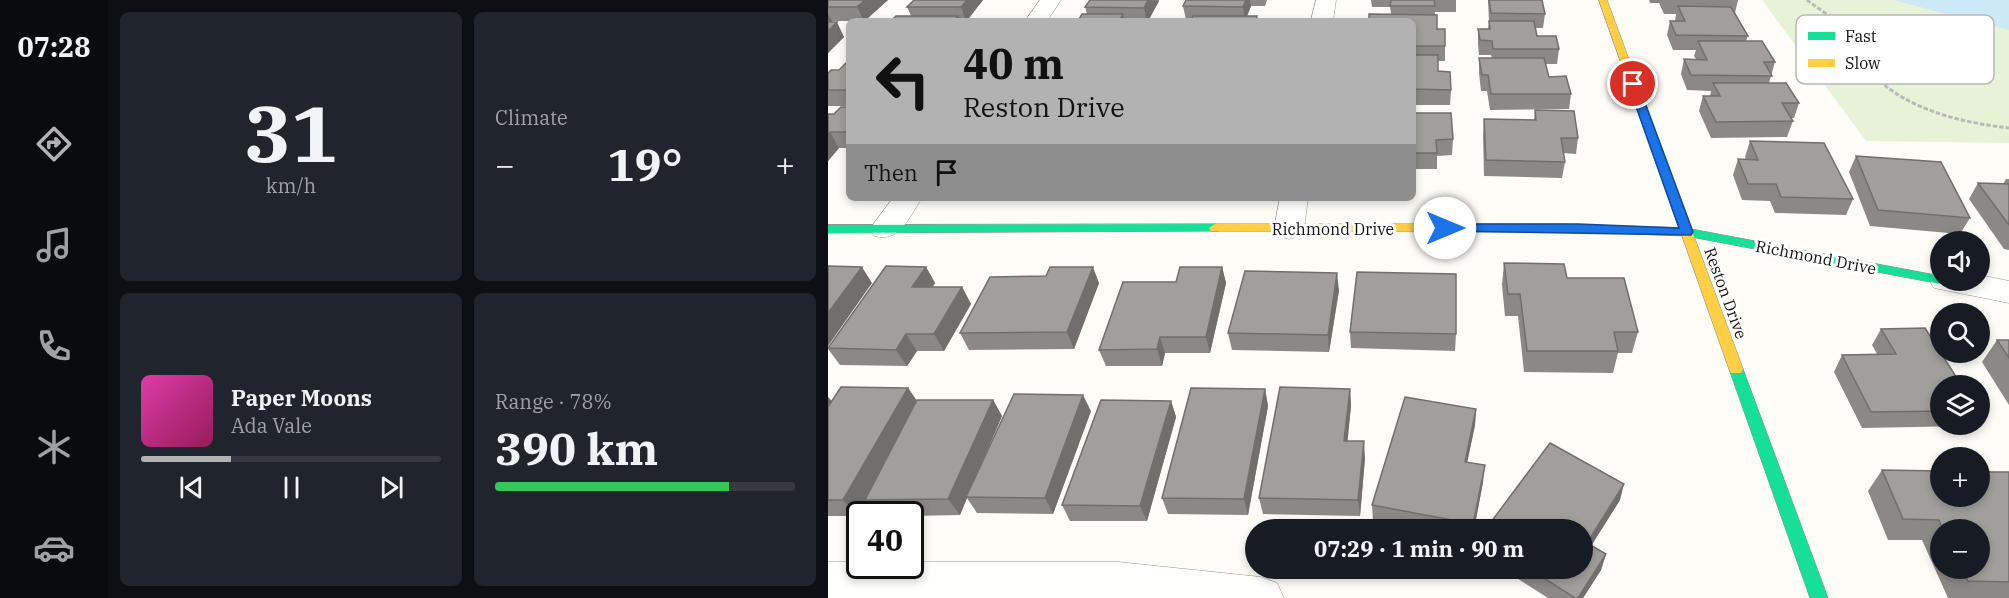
<!DOCTYPE html>
<meta charset="utf-8">
<style>
:root{--surface:#171b24;--page:#20242c;--text:#f1f3f6;--muted:#9ea1a6;--line:#363941;--accent:#b2b2b3}
body{margin:0;font-family:"IBM Plex Serif",serif;background:var(--page);color:var(--text);height:100vh;display:flex;flex-direction:column;font-size:22px;white-space:nowrap}
*{box-sizing:border-box;margin:0}
p{font-size:20px;color:var(--muted)}
.icon{flex:none;width:33px;height:33px;fill:none;stroke:currentColor;stroke-width:2;stroke-linecap:round;stroke-linejoin:round}
.map{position:relative;flex:1;overflow:hidden}
.sheet{display:flex;flex-direction:column;gap:12px;padding:12px;background:#0d0f14;width:720px}
.sheet>*{flex:none}
.hud{position:absolute;left:18px;top:18px;width:570px;height:183px;border-radius:9px;box-shadow:0 3px 9px #0003;background:#b2b2b3;color:#111;overflow:hidden}
.controls{position:absolute;left:1102px;top:231px;display:grid;gap:12px}
.controls a{display:grid;place-items:center;width:60px;height:60px;border-radius:50%;background:var(--surface);box-shadow:0 3px 9px #0003;font-size:30px}
.speed{position:absolute;left:18px;top:501px;display:flex;gap:12px;font-size:30px;font-weight:700;text-align:center}
.speed>*{display:grid;place-content:center;width:78px;height:78px;border-radius:50%;background:var(--surface);box-shadow:0 3px 9px #0003;line-height:1}
.speed .limit{border:3px solid #111;border-radius:9px;background:#fff;color:#111}
.pin{position:absolute;display:grid;place-items:center;width:51px;height:51px;color:#fff;margin:-26px;border:3px solid #fff;border-radius:50%;box-shadow:0 2px 6px #0007}
.me{position:absolute;width:66px;margin:-33px;rotate:90deg;stroke-linejoin:round;filter:drop-shadow(0 0 4px #0008)}
.turn{display:flex;align-items:center;gap:21px;height:126px;padding:0 18px;font-size:27px}
.turn .icon{width:78px;height:78px;stroke-width:2.5}
.turn b{display:block;font-size:42px;line-height:51px}
.then{display:flex;align-items:center;height:57px;padding:0 18px;background:#0003;gap:12px;font-size:22px}
.big{font-size:45px;font-weight:800;line-height:1.1}
.sheet .widget{flex:1;display:flex;flex-direction:column;justify-content:center;gap:9px;min-width:0;padding:0 21px;border-radius:9px;background:var(--page)}
.sheet .dial{align-items:center;gap:0}
.dial b{font-size:78px;line-height:1}
.song{display:flex;align-items:center;gap:18px}
.cover{width:72px;height:72px;border-radius:9px;background:linear-gradient(135deg,hsl(320 70% 55%),hsl(330 70% 35%))}
.played{height:6px;border-radius:3px;background:linear-gradient(90deg,var(--accent) 30%,var(--line) 30%)}
.keys{display:flex;justify-content:space-around;direction:ltr}
.heat{display:flex;justify-content:space-between;align-items:center;font-size:33px;direction:ltr}
.charge{height:9px;border-radius:4px;background:linear-gradient(90deg,#34c759 78%,var(--line) 0)}
.sheet .tiles{flex:1;display:grid;gap:12px;grid-template-columns:repeat(2,1fr)}
.trip{position:absolute;left:417px;top:519px;width:348px;height:60px;border-radius:30px;background:var(--surface);box-shadow:0 3px 9px #0003;font-weight:800;line-height:60px;text-align:center}
main{display:flex;flex:1;min-height:0}
.dock{display:flex;flex-direction:column;width:108px;justify-content:space-around;align-items:center;background:#090b0e;color:var(--muted)}
.dock .icon{width:42px;height:42px}
.dock .on{color:var(--accent)}
.dock b{font-size:27px;color:var(--text)}
.map>svg:first-child{display:block}
.green{fill:#e7f3d7}
.water{fill:#cde8f7}
.lines{fill:none;stroke-linecap:round;stroke-linejoin:round}
.street-casing{stroke:#979795;stroke-width:1}
.fast-casing{stroke:#8e8d8b;stroke-width:1}
.slow-casing{stroke:#8e8d8b;stroke-width:1}
.path{stroke:#b9b9b8;stroke-width:3;stroke-dasharray:4.5 2;stroke-linecap:butt}
.street{fill:#fffffe;fill-rule:evenodd}
.fast{fill:#16e098;fill-rule:evenodd}
.slow{fill:#ffcf43;fill-rule:evenodd}
.wall{fill:#8a8986;fill-rule:evenodd}
.shaded-wall{fill:#716f6d}
.building{fill:#a19f9c;stroke:#716f6d;stroke-width:1.5}
.route{fill:#1a73e8;stroke:#114b97;stroke-width:1.5}
.labels{text-anchor:middle;stroke-width:6;stroke-linejoin:round;paint-order:stroke}
.street-label{font-size:16px;fill:#111;stroke:#fff}
.key{fill:#fff;stroke:#b8b8b8;stroke-width:1.5}
.key-label{font-size:16px;fill:#111}
</style>
<main>
<nav class="dock">
<b>07:28</b>
<svg class="icon on" aria-label="directions" viewBox="0 0 24 24"><path d="M12 3l9 9-9 9-9-9zM9 14v-3h6M13 9l2 2-2 2"/></svg>
<svg class="icon" aria-label="music" viewBox="0 0 24 24"><path d="M9 18V5l10-2v13"/><circle cx="6" cy="18" r="3"/><circle cx="16" cy="16" r="3"/></svg>
<svg class="icon" aria-label="phone" viewBox="0 0 24 24"><path d="M5 4h4l2 5-3 2q2 4 5 5l2-3 5 2v4C11 20 4 13 5 4z"/></svg>
<svg class="icon" aria-label="climate" viewBox="0 0 24 24"><path d="M12 3v18M4 7l16 10M4 17L20 7"/></svg>
<svg class="icon" aria-label="car" viewBox="0 0 24 24"><path d="M5 17H2v-5l4-1 3-4h7l3 4 3 1v5h-3M9 17h6M6 11h13"/><circle cx="7" cy="17" r="2"/><circle cx="17" cy="17" r="2"/></svg>
</nav>
<section class="sheet">
<div class="tiles">
<div class="widget dial"><b>31</b><p>km/h</p></div>
<div class="widget"><p>Climate</p>
<div class="heat"><a>−</a><b class="big">19°</b><a>+</a></div>
</div>
<div class="widget">
<div class="song"><i class="cover"></i><div><b>Paper Moons</b><p>Ada Vale</p></div></div>
<div class="played"></div>
<div class="keys"><svg class="icon" aria-label="previous" viewBox="0 0 24 24"><path d="M18 5L8 12l10 7zM5 5v14"/></svg><svg class="icon" aria-label="pause" viewBox="0 0 24 24"><path d="M8 5v14M16 5v14"/></svg><svg class="icon" aria-label="next" viewBox="0 0 24 24"><path d="M6 5l10 7-10 7zM19 5v14"/></svg></div>
</div>
<div class="widget"><p>Range · 78%</p><b class="big">390 km</b><div class="charge"></div></div>
</div>
</section>
<div class="map">
<svg width="1181" height="598" viewBox="0 0 1181 598">
<rect width="100%" height="100%" fill="#fdfcf7"/>
<!-- green -->
<polygon class="green" points="934,0 1181,0 1181,143 1038,141"/>
<!-- water -->
<polygon class="water" points="1065,0 1181,0 1181,30"/>
<g class="lines">
<defs>
<g id="street">
<polygon points="212,0 233,0 219,21 197,21"/>
<polygon points="488,0 508,0 505,21 483,21"/>
<path d="M 65,198 L 94,198 C 81,217 72,243 46,236 L 42,229 Z"/>
<polygon points="452,198 480,198 476,229 472,236 461,239 450,236 446,229"/>
<polygon points="1113,270 1113,280 1152,280 1152,275 1181,281 1181,303 1106,288 1101,280 1106,272"/>
<polygon points="0,562 32,562 32,566 82,566 82,562 290,562 433,577 449,583 456,598 0,598"/>
</g>
<g id="fast">
<polygon points="387,224 391,225 393,228 391,231 0,233 0,225"/>
<polygon points="731,224 858,228 1113,276 1113,280 1119,280 1113,284 858,236 727,231 725,228 727,225"/>
<polygon points="908,363 913,365 915,369 1000,598 982,598 901,369 903,365"/>
</g>
<g id="slow">
<polygon points="771,0 779,0 915,369 913,373 903,373 901,369"/>
<polygon points="387,224 731,224 737,228 731,232 383,231 381,228"/>
</g>
</defs>
<!-- street casing -->
<use href="#street" class="street-casing"/>
<!-- fast casing -->
<use href="#fast" class="fast-casing"/>
<!-- slow casing -->
<use href="#slow" class="slow-casing"/>
<!-- path -->
<path class="path" d="M 979,0 C 993,11 1011,20 1021,36 C 1027,45 1029,56 1036,65 C 1071,108 1129,122 1181,128"/>
<!-- street -->
<use href="#street" class="street"/>
<!-- fast -->
<use href="#fast" class="fast"/>
<!-- slow -->
<use href="#slow" class="slow"/>
</g>
<!-- wall -->
<g class="wall">
<polygon points="0,0 60,0 37,21 4,21 16,37 0,53"/>
<polygon points="86,0 155,0 139,21 63,21 83,16 79,7"/>
<polygon points="262,0 331,0 331,1 320,21 250,21 259,14 257,7"/>
<polygon points="358,0 439,0 437,6 423,6 419,16 363,21 358,20 355,6"/>
<polygon points="543,0 628,0 628,12 607,12 609,29 617,29 617,61 610,61 610,71 623,90 622,105 585,105 585,21 563,14 562,7 544,7"/>
<polygon points="660,0 714,0 717,14 715,28 707,28 709,36 731,49 729,64 718,64 721,77 743,94 741,109 662,110 659,91 653,91 651,73 651,58 664,58 663,55 651,55 650,44 650,29 660,29 661,21"/>
<polygon points="821,0 910,0 907,13 920,36 918,41 947,62 941,83 971,103 966,118 963,118 965,121 959,137 883,138 871,111 875,96 882,96 883,91 859,90 853,74 856,59 868,59 866,56 868,50 845,50 839,35 842,21 847,21 848,14 836,14 831,3 822,3"/>
<polygon points="21,60 21,106 0,106 0,73 11,70"/>
<polygon points="21,107 21,148 11,148 0,161 0,114 6,114"/>
<polygon points="707,110 750,138 748,154 735,153 737,162 734,178 656,176 655,135 656,119 706,120"/>
<polygon points="585,113 625,139 624,155 609,156 609,169 585,169"/>
<polygon points="922,141 1025,199 1018,215 947,213 942,201 914,200 905,175 910,159 918,160 917,157"/>
<polygon points="1028,156 1142,218 1132,234 1042,226 1021,172"/>
<polygon points="1178,179 1181,179 1181,250 1176,249 1141,199 1150,183 1175,184"/>
<polygon points="676,263 739,278 810,332 804,353 790,353 785,373 696,372 690,316 677,316 674,285"/>
<polygon points="98,267 107,283 104,287 134,287 143,304 116,351 89,351 79,366 12,365 0,349"/>
<polygon points="394,267 398,283 382,353 337,353 334,366 278,366 271,350 348,282"/>
<polygon points="218,276 271,283 246,349 141,350 132,333"/>
<polygon points="511,290 501,352 404,350 400,333"/>
<polygon points="1053,329 1113,386 1113,424 1139,424 1138,426 1034,428 1006,372 1014,355 1049,354 1044,345"/>
<polygon points="522,332 628,334 627,351 523,348"/>
<polygon points="1169,340 1181,340 1181,405 1154,362"/>
<polygon points="80,388 89,401 165,400 174,416 154,462 263,411 225,514 149,513 139,498 132,515 82,516 82,514 49,514 37,500 29,516 0,516 0,397 4,401"/>
<polygon points="437,389 440,406 420,515 340,514 334,498"/>
<polygon points="522,389 523,406 519,441 537,458 532,516 435,514 431,498"/>
<polygon points="343,401 348,417 319,521 242,521 234,505"/>
<polygon points="648,409 647,425 639,462 655,482 646,530 592,530 545,521 544,505"/>
<path d="M 1054,470 L 1181,472 L 1181,598 L 1120,598 L 1094,540 L 1060,540 L 1040,491 ZM 1113,530 L 1152,530 L 1152,568 L 1113,568 Z"/>
<polygon points="792,500 763,545 778,554 773,570 755,598 720,598 673,568 754,568 754,530"/>
</g>
<!-- shaded-wall -->
<g class="shaded-wall">
<polygon points="37,0 60,0 36,21 29,7"/>
<polygon points="139,0 155,0 138,21 133,7"/>
<polygon points="320,0 331,1 320,21 319,21 316,8"/>
<polygon points="418,0 422,0 423,6 417,21 415,7"/>
<polygon points="0,14 6,25 9,22 16,37 0,53"/>
<polygon points="295,14 296,21 291,21"/>
<polygon points="130,16 133,21 126,21"/>
<polygon points="2,132 11,148 0,161 0,135"/>
<polygon points="34,267 44,283 0,346 0,313"/>
<polygon points="98,267 107,283 94,303 84,287"/>
<polygon points="265,267 271,283 246,349 239,332"/>
<polygon points="394,267 398,283 382,353 378,337"/>
<polygon points="509,273 511,290 501,352 500,335"/>
<polygon points="134,287 143,304 116,351 106,334"/>
<polygon points="78,334 89,351 79,366 68,350"/>
<polygon points="332,337 337,353 334,366 329,349"/>
<polygon points="80,388 91,404 29,516 15,500"/>
<polygon points="437,389 440,406 420,515 416,499"/>
<polygon points="522,389 523,406 518,457 516,441"/>
<polygon points="255,395 263,411 225,514 217,498"/>
<polygon points="0,397 7,406 0,416"/>
<polygon points="165,400 174,416 139,497 138,497 139,498 132,515 120,499"/>
<polygon points="343,401 348,417 319,521 312,506"/>
<polygon points="648,409 647,425 636,478 637,462"/>
<polygon points="536,441 537,458 532,516 530,500"/>
<polygon points="657,465 655,482 646,530 645,530"/>
<polygon points="796,484 792,500 755,559 759,543"/>
<polygon points="778,554 773,570 755,598 750,598"/>
</g>
<!-- building -->
<g class="building">
<polygon points="0,0 37,0 29,7 0,7"/>
<polygon points="86,0 139,0 133,7 79,7"/>
<polygon points="262,0 320,0 316,8 257,7"/>
<polygon points="358,0 418,0 415,7 355,6"/>
<polygon points="563,0 606,0 607,6 562,6"/>
<polygon points="661,0 714,0 717,14 663,13"/>
<polygon points="850,6 903,7 920,36 848,35 842,21 857,21"/>
<polygon points="254,14 295,14 291,21 250,21"/>
<polygon points="541,14 609,15 609,29 617,29 617,46 585,46 585,21 541,21"/>
<polygon points="68,16 130,16 126,21 63,21"/>
<polygon points="365,16 429,16 428,21 363,21"/>
<polygon points="661,21 706,21 709,36 728,36 731,49 665,49 664,41 652,40 650,29 662,29"/>
<polygon points="0,22 9,22 0,31"/>
<polygon points="870,41 934,41 947,62 936,62 944,76 863,75 856,59 879,60"/>
<polygon points="585,55 610,55 610,71 622,72 623,90 585,89"/>
<polygon points="651,58 716,58 721,77 738,76 743,94 663,94 660,75 654,75"/>
<polygon points="21,60 21,90 0,90 0,73 3,70 11,70"/>
<polygon points="885,83 958,83 971,103 954,103 965,121 888,122 875,96 892,96"/>
<polygon points="13,107 21,107 21,132 2,132 0,135 0,114 6,114"/>
<polygon points="707,110 746,111 750,138 733,138 737,162 658,160 656,119 708,120"/>
<polygon points="585,113 623,113 625,139 608,140 609,153 585,153"/>
<polygon points="922,141 996,143 1025,199 953,197 948,184 920,184 910,159 930,160"/>
<polygon points="1028,156 1113,162 1142,218 1050,210"/>
<polygon points="1150,183 1181,184 1181,225"/>
<polygon points="676,263 736,264 739,278 796,278 810,332 786,332 790,351 699,351 692,294 680,294"/>
<polygon points="0,266 34,267 0,313"/>
<polygon points="58,266 98,267 84,287 134,287 106,334 78,334 68,350 0,348"/>
<polygon points="222,267 265,267 239,332 132,333 162,277 218,276"/>
<polygon points="352,267 394,267 378,337 332,337 329,349 271,350 295,282 348,282"/>
<polygon points="417,271 509,273 500,335 400,333"/>
<polygon points="529,272 628,274 628,334 522,332"/>
<polygon points="1097,328 1134,386 1113,386 1113,411 1043,412 1014,355 1068,354 1053,329"/>
<polygon points="1169,340 1181,340 1181,358"/>
<polygon points="13,387 80,388 15,500 0,500 0,407"/>
<polygon points="452,387 522,389 516,441 536,441 530,500 431,498"/>
<polygon points="363,388 437,389 416,499 334,498"/>
<polygon points="186,394 255,395 217,498 138,497"/>
<polygon points="577,397 648,409 637,462 657,465 645,524 544,505"/>
<polygon points="89,400 165,400 120,499 37,500"/>
<polygon points="273,400 343,401 312,506 234,505"/>
<polygon points="722,443 796,484 759,543 778,554 750,598 747,598 700,568 754,568 754,530 657,530"/>
<polygon points="1054,470 1113,471 1113,496 1152,496 1152,472 1181,472 1181,582 1140,581 1134,568 1152,568 1152,530 1115,530 1111,520 1075,519"/>
</g>
<!-- route -->
<polygon class="route" points="802,82 810,84 865,232 863,235 612,231 610,228 617,224 750,224 851,228 800,84"/>
<g class="labels">
<!-- street labels -->
<g class="street-label">
<text x="505" y="235">Richmond Drive</text>
<text transform="translate(988 257) rotate(11)" y="6">Richmond Drive</text>
<text transform="translate(898 293) rotate(70)" y="6">Reston Drive</text>
</g>
</g>
<!-- legend -->
<rect x="968" y="15" width="198" height="69" rx="9" class="key"/>
<rect x="980" y="32" width="27" height="8" fill="#16e098"/>
<rect x="980" y="59" width="27" height="8" fill="#ffcf43"/>
<g class="key-label">
<text x="1017" y="42">Fast</text>
<text x="1017" y="69">Slow</text>
</g>
</svg>
<div class="controls">
<a><svg class="icon" aria-label="sound" viewBox="0 0 24 24"><path d="M4 9h4l5-4v14l-5-4H4zM17 9q2 3 0 6"/></svg></a>
<a><svg class="icon" aria-label="search" viewBox="0 0 24 24"><circle cx="10" cy="10" r="6"/><path d="M15 15l6 6"/></svg></a>
<a><svg class="icon" aria-label="layers" viewBox="0 0 24 24"><path d="M12 4l9 5-9 5-9-5zM3 14l9 5 9-5"/></svg></a>
<a>+</a>
<a>−</a>
</div>
<div class="speed"><div class="limit">40</div></div>
<div class="pin" style="left:805px;top:84px;background:#d93025"><svg class="icon" aria-label="arrive" viewBox="0 0 24 24"><path d="M6 21V4h12l-3 4 3 4H6"/></svg></div>
<svg class="me" style="left:617px;top:228px" viewBox="-20 -20 40 40"><circle r="19" fill="#fff"/><path d="M0-13L10 11 0 6-10 11z" fill="#1a73e8"/></svg>
<div class="trip">07:29 · 1 min · 90 m</div>
<div class="hud">
<div class="turn"><svg class="icon" aria-label="left" viewBox="0 0 24 24"><path d="M17 20v-9H6M10 6l-5 5 5 5"/></svg><div><b>40 m</b>Reston Drive</div></div>
<div class="then">Then<svg class="icon" aria-label="arrive" viewBox="0 0 24 24"><path d="M6 21V4h12l-3 4 3 4H6"/></svg></div>
</div>
</div>
</main>
